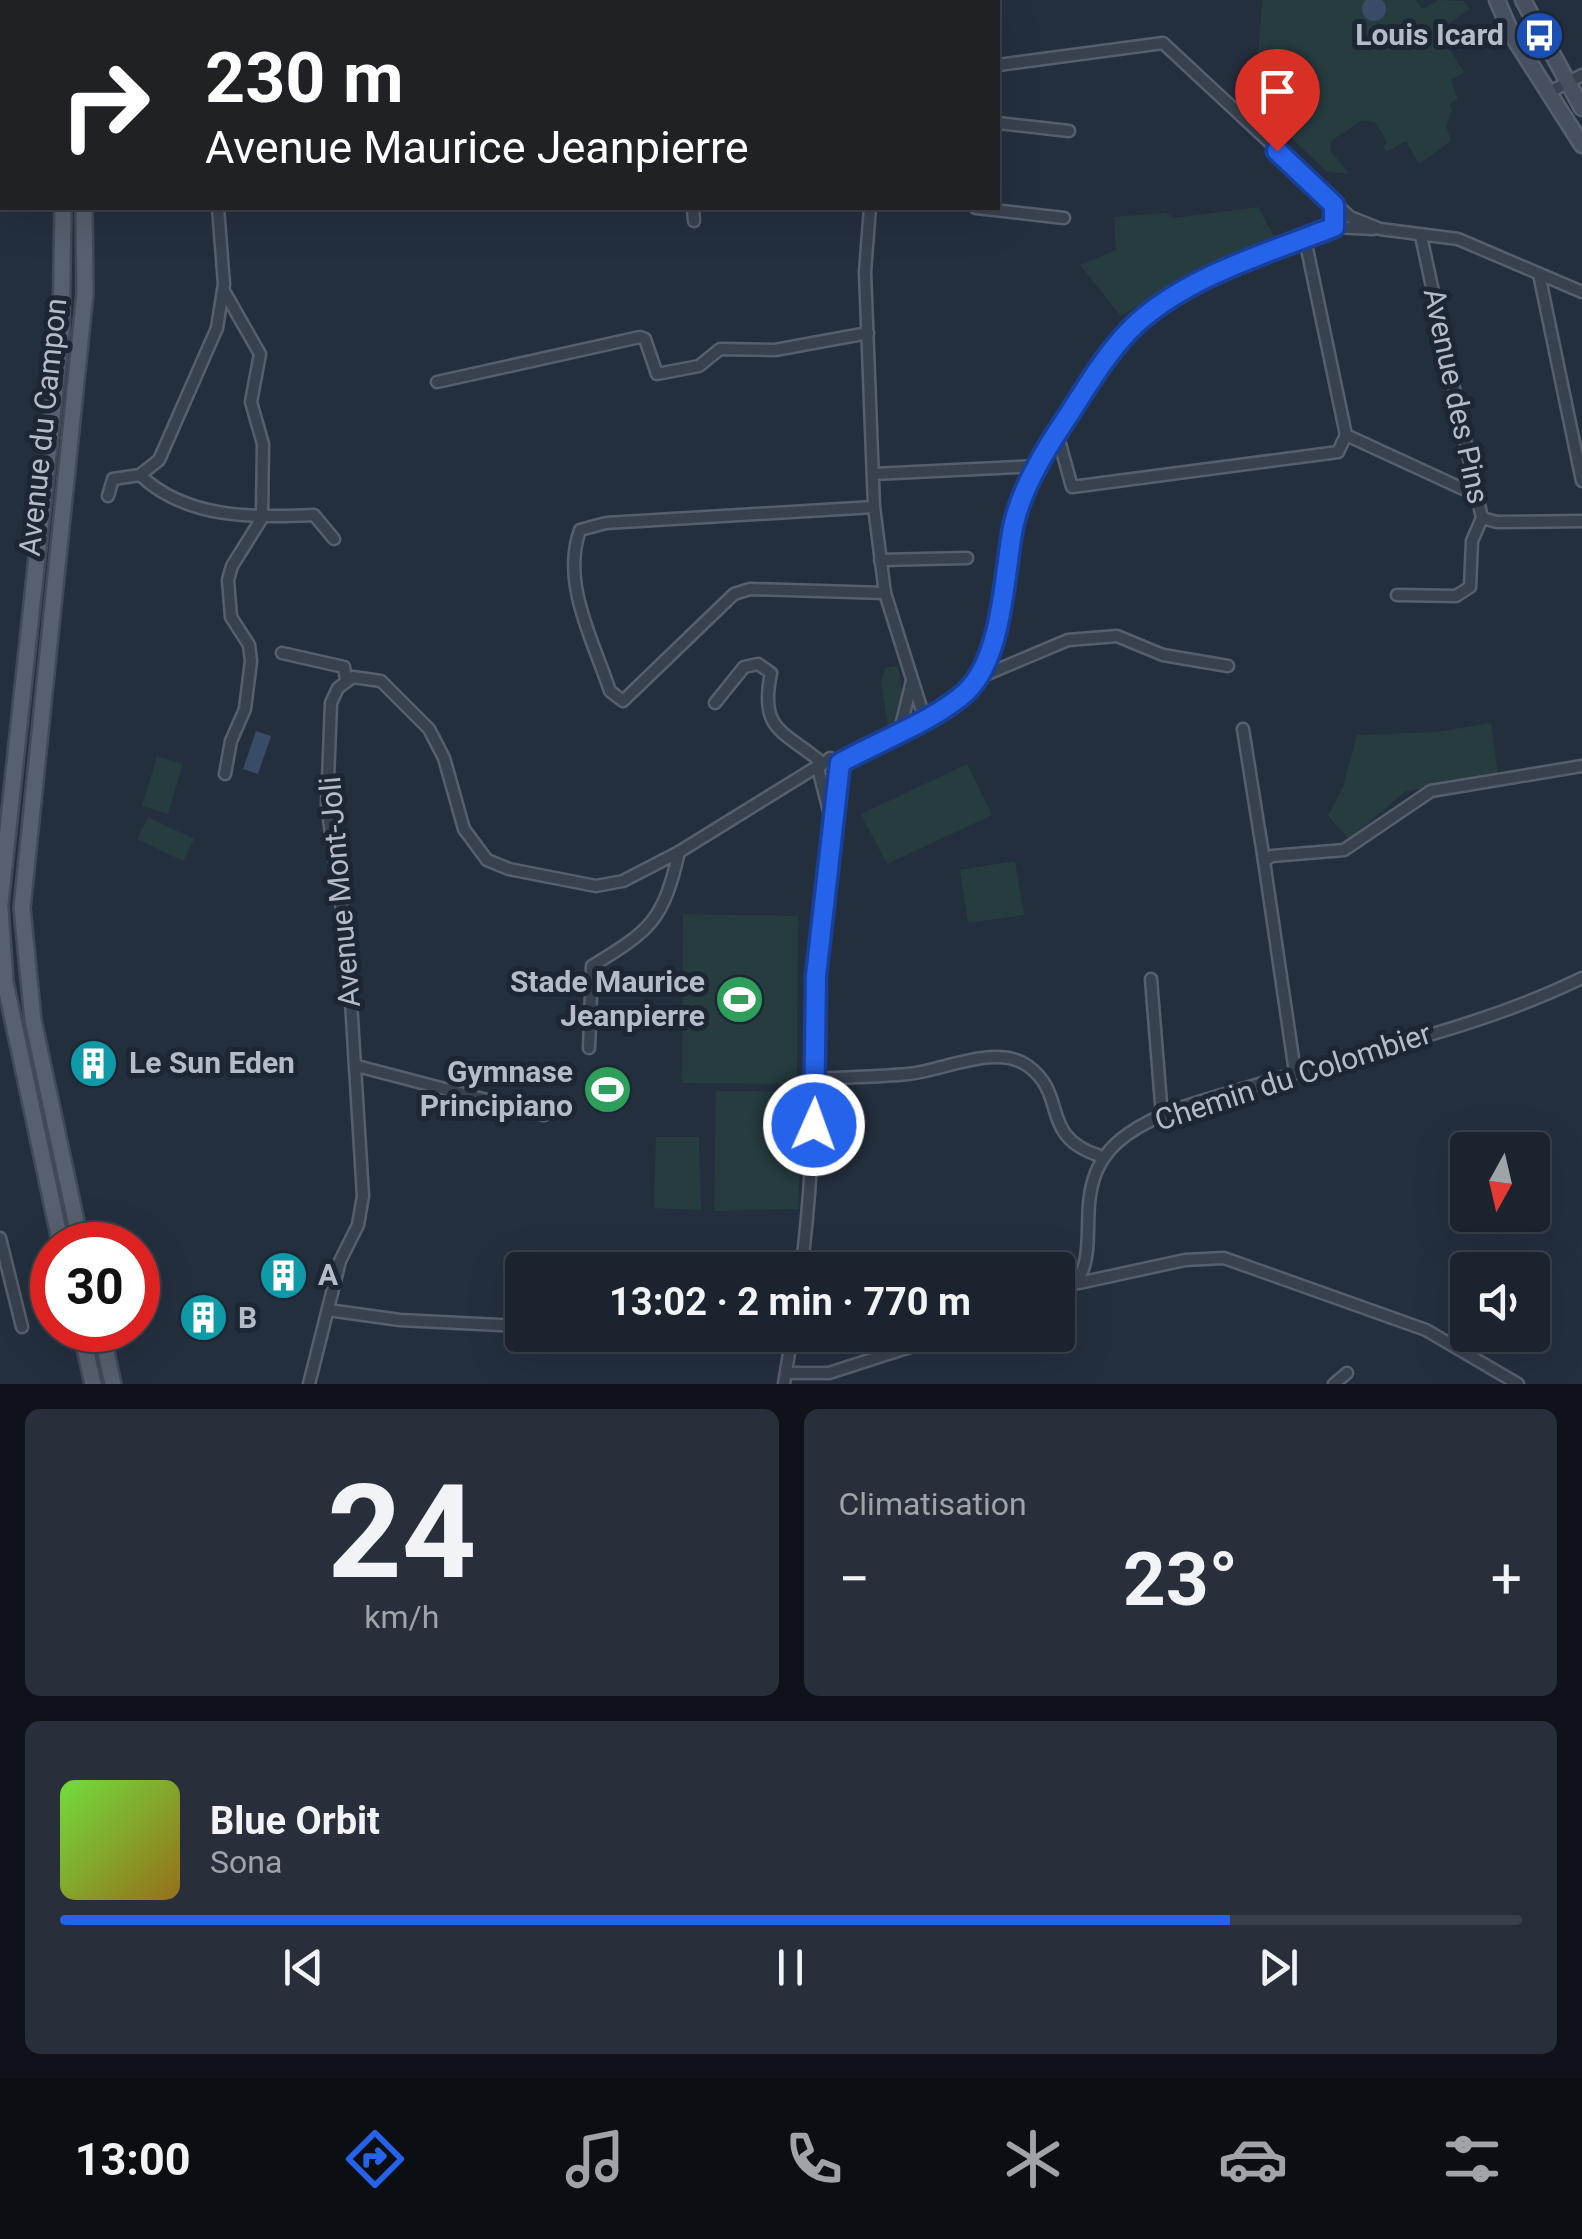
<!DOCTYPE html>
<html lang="fr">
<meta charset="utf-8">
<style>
:root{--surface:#1b232e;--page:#282f3a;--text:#f1f3f6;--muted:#a0a4aa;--line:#39404a;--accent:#2563eb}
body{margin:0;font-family:Roboto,sans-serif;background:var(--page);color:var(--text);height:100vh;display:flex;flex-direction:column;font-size:38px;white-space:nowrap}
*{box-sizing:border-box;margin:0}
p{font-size:32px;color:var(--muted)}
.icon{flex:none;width:55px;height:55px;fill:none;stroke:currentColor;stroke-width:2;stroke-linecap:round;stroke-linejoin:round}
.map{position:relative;height:1384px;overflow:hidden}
.side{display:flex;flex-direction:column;gap:25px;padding:25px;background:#0f1319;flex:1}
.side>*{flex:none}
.guide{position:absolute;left:0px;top:0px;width:1000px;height:210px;box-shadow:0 10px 40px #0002,0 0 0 2px var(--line);background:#202124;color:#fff;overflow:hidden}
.needle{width:65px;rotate:188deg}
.tools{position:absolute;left:1450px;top:1132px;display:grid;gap:20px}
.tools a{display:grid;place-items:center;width:100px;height:100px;border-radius:10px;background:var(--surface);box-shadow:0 10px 40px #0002,0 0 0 2px var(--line);font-size:50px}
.speed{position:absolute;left:30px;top:1222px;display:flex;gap:20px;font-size:50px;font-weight:700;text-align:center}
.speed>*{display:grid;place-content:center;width:130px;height:130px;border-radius:50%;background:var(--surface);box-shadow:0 10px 40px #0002,0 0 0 2px var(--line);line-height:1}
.speed .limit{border:15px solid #d22;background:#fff;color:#111}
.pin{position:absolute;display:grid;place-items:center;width:85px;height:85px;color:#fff;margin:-102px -42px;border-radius:50% 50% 50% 0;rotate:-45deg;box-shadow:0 0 10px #0007}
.pin .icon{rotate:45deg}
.me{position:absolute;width:110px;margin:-55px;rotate:2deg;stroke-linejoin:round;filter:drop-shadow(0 0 8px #0008)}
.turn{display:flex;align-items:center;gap:35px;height:210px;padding:0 40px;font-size:45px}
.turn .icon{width:130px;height:130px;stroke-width:2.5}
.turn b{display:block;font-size:70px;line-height:85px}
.big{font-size:75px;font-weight:700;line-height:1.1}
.side .tile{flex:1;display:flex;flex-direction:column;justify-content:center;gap:15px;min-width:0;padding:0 35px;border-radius:15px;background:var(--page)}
.side .dial{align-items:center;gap:0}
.dial b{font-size:130px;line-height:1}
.song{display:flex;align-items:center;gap:30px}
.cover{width:120px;height:120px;border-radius:15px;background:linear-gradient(135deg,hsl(100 70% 55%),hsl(40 70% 35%))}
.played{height:10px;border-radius:5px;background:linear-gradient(90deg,var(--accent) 80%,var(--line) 80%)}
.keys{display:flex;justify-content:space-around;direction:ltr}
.heat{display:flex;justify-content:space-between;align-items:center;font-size:55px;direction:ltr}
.side .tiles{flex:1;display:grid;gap:25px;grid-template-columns:1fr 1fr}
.tile:last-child{grid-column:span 2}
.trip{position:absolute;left:505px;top:1252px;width:570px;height:100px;border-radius:10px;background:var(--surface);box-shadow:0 10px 40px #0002,0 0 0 2px var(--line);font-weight:700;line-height:100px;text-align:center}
.menu{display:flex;height:160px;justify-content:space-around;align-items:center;background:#0b0e12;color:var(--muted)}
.menu .icon{width:70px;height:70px}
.menu .selected{color:var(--accent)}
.menu b{font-size:45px;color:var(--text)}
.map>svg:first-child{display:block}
.green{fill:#263c3f}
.water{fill:#394c67}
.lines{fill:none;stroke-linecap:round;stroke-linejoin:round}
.minor-casing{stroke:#565f6c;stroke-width:15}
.secondary-casing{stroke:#565f6c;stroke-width:19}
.primary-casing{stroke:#414a57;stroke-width:20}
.minor{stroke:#38414e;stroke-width:10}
.secondary{stroke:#465061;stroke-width:14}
.primary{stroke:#56606e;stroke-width:15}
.route-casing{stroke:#184099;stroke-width:25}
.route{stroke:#2563eb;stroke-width:18}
.labels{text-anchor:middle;stroke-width:10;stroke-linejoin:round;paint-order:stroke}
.poi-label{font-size:30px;font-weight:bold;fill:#b4bcc9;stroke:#1d2633;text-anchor:end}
.street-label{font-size:30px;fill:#b4bcc9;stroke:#1d2633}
</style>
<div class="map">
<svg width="1582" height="1384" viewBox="0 0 1582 1384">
<rect width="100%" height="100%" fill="#242f3e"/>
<!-- green -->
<g class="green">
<polygon points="1262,0 1416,0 1422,9 1439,0 1464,1 1470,9 1446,25 1448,30 1441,34 1464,73 1451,80 1458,99 1449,104 1452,110 1446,126 1451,141 1419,164 1406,141 1386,152 1383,146 1387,143 1376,123 1362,120 1331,141 1330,150 1349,174 1326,171 1255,103"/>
<polygon points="1258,207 1278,244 1168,288 1121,316 1080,265 1116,250 1114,217 1165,213 1175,218"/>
<path d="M 897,666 C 903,686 905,714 888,728 L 881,682 L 885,668 Z"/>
<polygon points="1491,723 1498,775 1406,791 1349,839 1328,816 1343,787 1357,735 1436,732"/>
<polygon points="157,756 183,764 168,814 142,806"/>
<polygon points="967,764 992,815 887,864 861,814"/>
<polygon points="148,817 194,839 183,861 137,839"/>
<polygon points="1015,861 1024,915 968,923 960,870"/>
<polygon points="683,914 798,916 797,1084 682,1083"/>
<polygon points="716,1091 803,1092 798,1209 714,1211"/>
<polygon points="656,1137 699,1137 701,1210 654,1208"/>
</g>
<!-- water -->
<g class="water">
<circle cx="1374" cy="9" r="12"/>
<polygon points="256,731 271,736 258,774 243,769"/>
</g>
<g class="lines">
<defs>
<g id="minor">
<polyline points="182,0 183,2"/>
<polyline points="306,0 328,2"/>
<polyline points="753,0 760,2"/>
<polyline points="49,2 50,0"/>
<polyline points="808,2 835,2"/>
<polyline points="910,2 910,0"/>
<polyline points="998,65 1163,43 1350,217 1380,229 1458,239 1582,292"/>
<polyline points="1548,93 1582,75"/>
<polyline points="0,109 2,107"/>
<polyline points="998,123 1069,131"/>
<polyline points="693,208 694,221"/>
<polyline points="870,208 865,272 874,507 885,593 924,717"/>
<polyline points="976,208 1064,218"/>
<polyline points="1334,227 1373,229"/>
<polyline points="1421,236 1482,518 1497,522 1582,521"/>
<polyline points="1305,239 1346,435 1474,494"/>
<polyline points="1539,274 1582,481"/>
<polyline points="224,291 260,354 251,402 263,444 262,518 232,566 228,580 231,617 249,645 251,661 245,709 231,741 225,774"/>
<polyline points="437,382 640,337 645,339 657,374 699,366 720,349 775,350 868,333"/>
<polyline points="1057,433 1072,487 1338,452 1346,435"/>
<polyline points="873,474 1039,466"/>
<path d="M 140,475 C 186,519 254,518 314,515 L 334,539"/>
<polyline points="108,496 113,479 140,475 159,460 217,328 224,284 218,208"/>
<path d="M 874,507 L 606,523 L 580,530 C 561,583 593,640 610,691 L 623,701 L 734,594 L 750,589 L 885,593"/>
<polyline points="880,560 967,558"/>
<polyline points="1397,595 1456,596 1470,587 1472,541 1482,518"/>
<polyline points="282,653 344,667 346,680"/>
<polyline points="978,678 1068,640 1117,636 1163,655 1228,666"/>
<path d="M 715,703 L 744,667 L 758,664 L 771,673 C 759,731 783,730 821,762"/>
<polyline points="1243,729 1264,861"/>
<polyline points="900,730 912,681"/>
<path d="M 840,763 C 876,742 953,714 976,680 C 1007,635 998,575 1014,525 C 1037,451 1101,345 1166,301 C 1216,267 1278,249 1334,227 L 1334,205"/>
<polyline points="1151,979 1162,1116"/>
<path d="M 589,1048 L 592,966 C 651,930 663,921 679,852"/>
<polyline points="357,1066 544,1115"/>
<polyline points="1295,1072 1264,861 1272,856 1344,850 1431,791 1582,766"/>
<path d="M 816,1079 C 847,1077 877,1077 908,1074 C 943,1071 996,1043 1028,1066 C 1069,1096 1038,1136 1100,1156"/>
<polyline points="0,1238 22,1327"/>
<path d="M 801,1270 C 818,1149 812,1027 822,905 C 825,862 826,811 842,770 L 830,758 L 818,768 L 831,819"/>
<polyline points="1079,1283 1185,1260 1224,1258 1426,1330 1518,1384"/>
<path d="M 1058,1295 C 1119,1267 1054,1185 1128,1134 C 1165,1108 1214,1098 1256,1085 C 1364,1051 1480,1028 1582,978"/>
<polyline points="328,1310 400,1320 522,1326"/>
<polyline points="743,1335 792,1337"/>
<polyline points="786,1373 829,1373 947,1335"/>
<polyline points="309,1384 340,1261 358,1225 363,1196 348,953 327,805 331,703 338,688 353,677 381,681 429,729 444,758 464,829 487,860 509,869 596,886 623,881 679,852 818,766"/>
<polyline points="784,1384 792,1335"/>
<polyline points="1334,1384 1347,1373"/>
</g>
<g id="secondary">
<polyline points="1497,0 1512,35 1582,145"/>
<polyline points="1523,0 1582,108"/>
</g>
<g id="primary">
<polyline points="8,0 8,2"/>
<polyline points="30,0 31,2"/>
<polyline points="0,904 61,332 63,208"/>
<polyline points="0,908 5,982 61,1245"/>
<polyline points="81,1245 33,1020 22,908 85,293 84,208"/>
<polyline points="81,1330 93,1384"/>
<polyline points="101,1330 113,1384"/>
</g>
</defs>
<!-- minor casing -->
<use href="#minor" class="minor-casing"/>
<!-- secondary casing -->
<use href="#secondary" class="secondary-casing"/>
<!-- primary casing -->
<use href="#primary" class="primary-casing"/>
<!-- minor -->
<use href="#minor" class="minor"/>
<!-- secondary -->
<use href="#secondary" class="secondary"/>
<!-- primary -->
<use href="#primary" class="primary"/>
</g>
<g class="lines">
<defs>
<path id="route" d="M 814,1125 L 816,976 L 840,763 C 877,742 936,720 966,692 C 1002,658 1004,579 1012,533 C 1018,495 1043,453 1064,422 C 1085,390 1107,351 1136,324 C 1190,275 1268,253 1334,227 L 1334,205 L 1277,151"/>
</defs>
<!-- route casing -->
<use href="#route" class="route-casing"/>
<!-- route -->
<use href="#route" class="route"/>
</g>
<!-- icons -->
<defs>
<symbol id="bus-disc" viewBox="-11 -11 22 22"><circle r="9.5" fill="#1a4fb4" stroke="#1d2633"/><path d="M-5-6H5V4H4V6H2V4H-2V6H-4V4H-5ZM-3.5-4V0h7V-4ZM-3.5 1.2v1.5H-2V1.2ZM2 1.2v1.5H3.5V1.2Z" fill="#fff"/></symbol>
<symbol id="stadium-disc" viewBox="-11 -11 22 22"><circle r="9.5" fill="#2e9e5b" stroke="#1d2633"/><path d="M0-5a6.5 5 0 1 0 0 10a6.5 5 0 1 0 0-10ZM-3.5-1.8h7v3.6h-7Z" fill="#fff"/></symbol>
<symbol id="building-disc" viewBox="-11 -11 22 22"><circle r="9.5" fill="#0f9aa8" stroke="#1d2633"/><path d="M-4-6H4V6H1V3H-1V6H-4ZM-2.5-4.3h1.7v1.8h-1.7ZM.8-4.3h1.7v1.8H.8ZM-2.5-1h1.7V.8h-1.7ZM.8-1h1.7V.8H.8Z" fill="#fff"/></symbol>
</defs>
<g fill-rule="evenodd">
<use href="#bus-disc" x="1512" y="8" width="55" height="55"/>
<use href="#stadium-disc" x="712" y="972" width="55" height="55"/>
<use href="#building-disc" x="66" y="1036" width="55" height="55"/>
<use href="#stadium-disc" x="580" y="1062" width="55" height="55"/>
<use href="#building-disc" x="256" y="1248" width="55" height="55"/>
<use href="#building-disc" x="176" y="1290" width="55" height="55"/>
</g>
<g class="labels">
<!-- poi labels -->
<g class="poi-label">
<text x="1504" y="45">Louis Icard</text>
<text x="705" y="992">Stade Maurice<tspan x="705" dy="34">Jeanpierre</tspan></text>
<text x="129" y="1073" text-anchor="start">Le Sun Eden</text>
<text x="573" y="1082">Gymnase<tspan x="573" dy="34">Principiano</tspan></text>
<text x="318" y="1285" text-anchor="start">A</text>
<text x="238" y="1328" text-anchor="start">B</text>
</g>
<!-- street labels -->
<g class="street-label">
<text transform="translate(1456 396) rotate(78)" y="10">Avenue des Pins</text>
<text transform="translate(43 427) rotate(-84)" y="10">Avenue du Campon</text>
<text transform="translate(340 892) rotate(-95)" y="10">Avenue Mont-Joli</text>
<text transform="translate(1293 1077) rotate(-18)" y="10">Chemin du Colombier</text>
</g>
</g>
</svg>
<div class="tools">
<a><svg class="needle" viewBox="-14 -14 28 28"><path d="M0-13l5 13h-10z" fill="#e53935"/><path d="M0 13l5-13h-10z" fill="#a0a4aa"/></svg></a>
<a><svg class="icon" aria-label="sound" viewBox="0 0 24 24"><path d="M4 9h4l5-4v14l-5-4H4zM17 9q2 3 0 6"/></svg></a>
</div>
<div class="speed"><div class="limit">30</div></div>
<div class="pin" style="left:1277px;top:151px;background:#d93025"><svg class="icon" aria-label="arrive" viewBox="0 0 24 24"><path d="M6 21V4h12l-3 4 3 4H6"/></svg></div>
<svg class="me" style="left:814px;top:1125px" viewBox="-20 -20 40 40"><circle r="17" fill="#2563eb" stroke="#fff" stroke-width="3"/><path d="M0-11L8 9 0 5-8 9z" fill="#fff"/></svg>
<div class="trip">13:02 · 2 min · 770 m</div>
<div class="guide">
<div class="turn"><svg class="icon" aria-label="right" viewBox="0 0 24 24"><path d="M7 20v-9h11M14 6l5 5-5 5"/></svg><div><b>230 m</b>Avenue Maurice Jeanpierre</div></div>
</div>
</div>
<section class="side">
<div class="tiles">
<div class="tile dial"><b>24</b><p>km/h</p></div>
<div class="tile"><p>Climatisation</p>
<div class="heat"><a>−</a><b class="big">23°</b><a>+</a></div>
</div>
<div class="tile">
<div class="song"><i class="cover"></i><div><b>Blue Orbit</b><p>Sona</p></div></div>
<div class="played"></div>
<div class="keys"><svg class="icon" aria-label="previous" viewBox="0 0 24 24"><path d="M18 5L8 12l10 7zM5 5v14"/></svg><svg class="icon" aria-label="pause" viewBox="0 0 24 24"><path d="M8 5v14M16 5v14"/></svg><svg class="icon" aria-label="next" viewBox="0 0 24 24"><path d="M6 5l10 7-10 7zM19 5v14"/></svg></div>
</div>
</div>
</section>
<nav class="menu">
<b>13:00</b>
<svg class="icon selected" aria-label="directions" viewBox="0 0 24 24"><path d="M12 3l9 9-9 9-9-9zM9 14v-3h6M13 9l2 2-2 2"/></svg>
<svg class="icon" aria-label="music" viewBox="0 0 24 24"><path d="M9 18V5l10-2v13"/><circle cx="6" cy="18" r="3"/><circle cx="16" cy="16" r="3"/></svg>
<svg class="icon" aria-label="phone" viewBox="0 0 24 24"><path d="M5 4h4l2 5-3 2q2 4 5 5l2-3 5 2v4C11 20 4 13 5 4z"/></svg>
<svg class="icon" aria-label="climate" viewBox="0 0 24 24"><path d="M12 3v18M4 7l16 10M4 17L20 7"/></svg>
<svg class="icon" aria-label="car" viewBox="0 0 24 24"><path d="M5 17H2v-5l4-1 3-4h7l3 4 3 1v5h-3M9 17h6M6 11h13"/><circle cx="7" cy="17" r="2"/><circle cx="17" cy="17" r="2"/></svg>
<svg class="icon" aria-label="filters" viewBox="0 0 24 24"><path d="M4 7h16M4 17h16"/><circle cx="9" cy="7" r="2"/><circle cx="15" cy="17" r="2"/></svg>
</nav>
